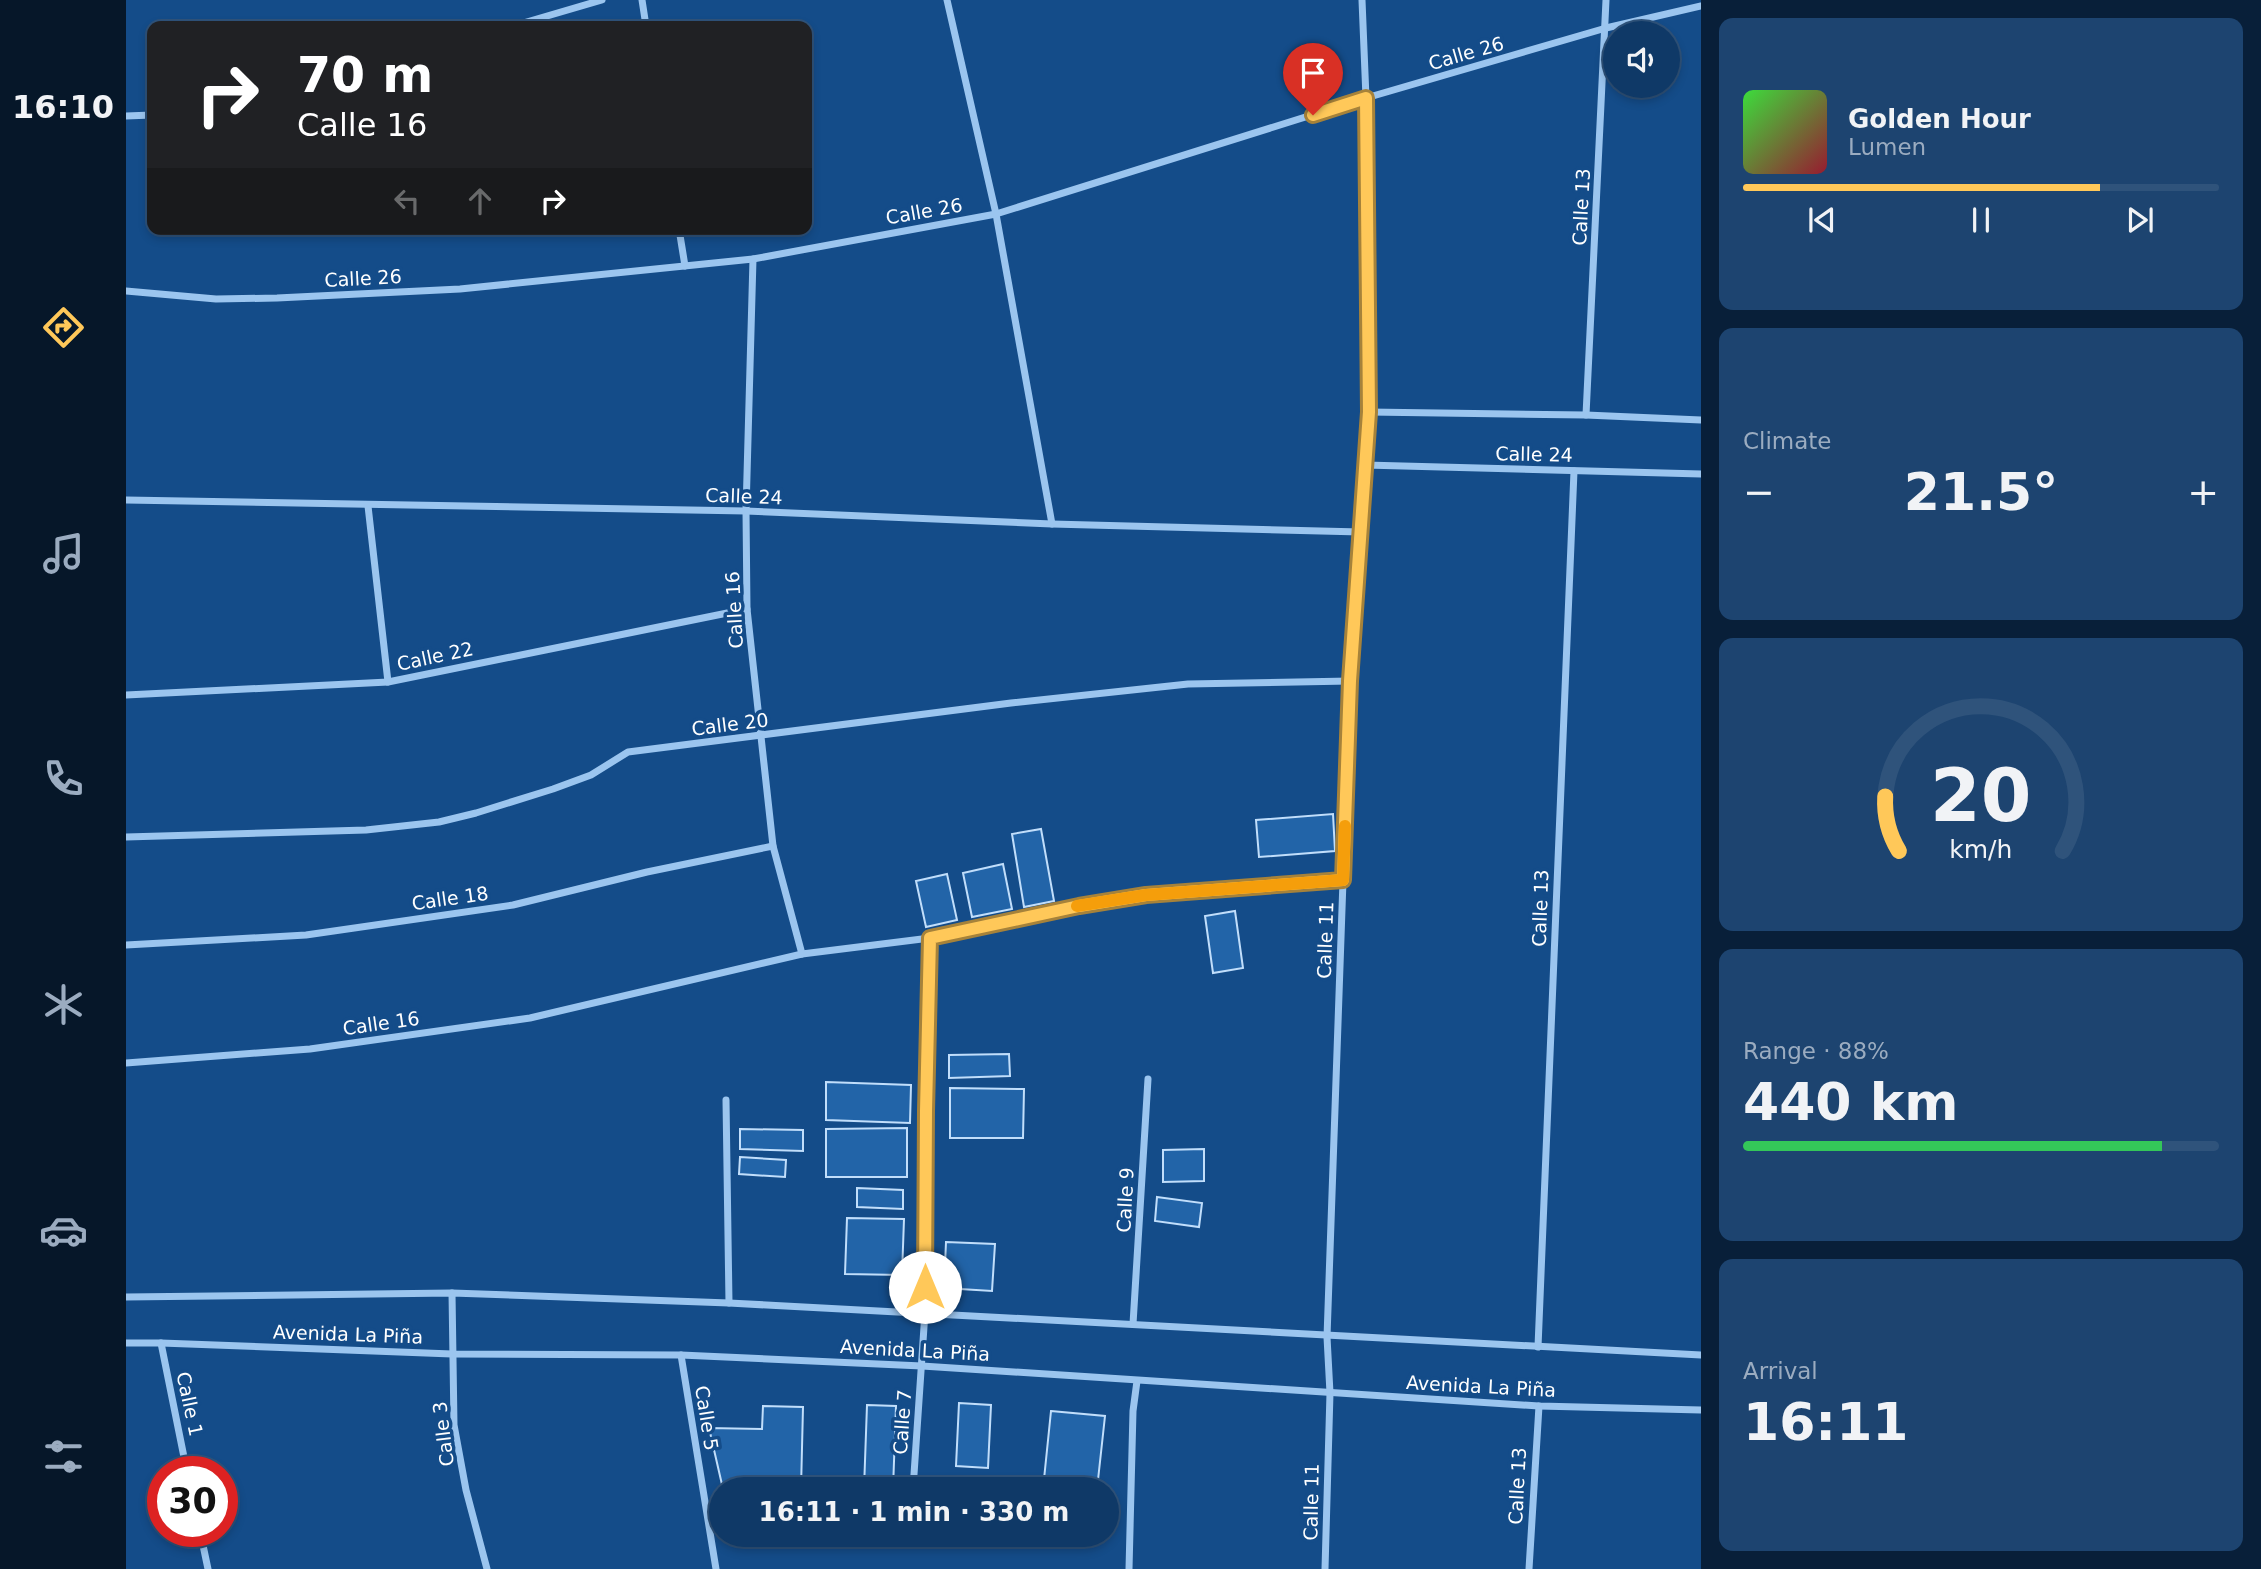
<!DOCTYPE html>
<meta charset="utf-8">
<style>
:root{--surface:#0f3967;--page:#1d4470;--text:#f1f3f6;--muted:#9bacc0;--line:#2f537b;--accent:#ffc859}
body{margin:0;font-family:"DejaVu Sans",sans-serif;background:var(--page);color:var(--text);height:100vh;display:flex;flex-direction:column;font-size:26px;white-space:nowrap}
*{box-sizing:border-box;margin:0}
p{font-size:23px;color:var(--muted)}
.icon{flex:none;width:38px;height:38px;fill:none;stroke:currentColor;stroke-width:2;stroke-linecap:round;stroke-linejoin:round}
.map{position:relative;flex:1;overflow:hidden}
.details{display:flex;flex-direction:column;gap:18px;padding:18px;background:#081f39;width:560px}
.details>*{flex:none}
.top-card{position:absolute;left:21px;top:21px;width:665px;height:214px;border-radius:14px;box-shadow:0 4px 10px #0003,0 0 0 2px var(--line);background:#202124;color:#fff;overflow:hidden}
.buttons{position:absolute;left:1477px;top:21px;display:grid;gap:14px}
.buttons a{display:grid;place-items:center;width:77px;height:77px;border-radius:50%;background:var(--surface);box-shadow:0 4px 10px #0003,0 0 0 2px var(--line);font-size:35px}
.speed{position:absolute;left:21px;top:1456px;display:flex;gap:14px;font-size:35px;font-weight:700;text-align:center}
.speed>*{display:grid;place-content:center;width:91px;height:91px;border-radius:50%;background:var(--surface);box-shadow:0 4px 10px #0003,0 0 0 2px var(--line);line-height:1}
.speed .limit{border:10px solid #d22;background:#fff;color:#111}
.pin{position:absolute;display:grid;place-items:center;width:60px;height:60px;color:#fff;margin:-72px -30px;border-radius:50% 50% 50% 0;rotate:-45deg;box-shadow:0 0 7px #0007}
.pin .icon{rotate:45deg}
.me{position:absolute;width:77px;margin:-38px;rotate:0deg;stroke-linejoin:round;filter:drop-shadow(0 0 5px #0008)}
.turn{display:flex;align-items:center;gap:24px;height:147px;padding:0 35px;font-size:32px}
.turn .icon{width:91px;height:91px;stroke-width:2.5}
.turn b{display:block;font-size:49px;line-height:60px}
.lanes{display:flex;align-items:center;height:66px;padding:0 35px;background:#0003;justify-content:center;gap:35px;direction:ltr}
.lanes .off{opacity:.35}
.big{font-size:52px;font-weight:800;line-height:1.1}
.details .widget{flex:1;display:flex;flex-direction:column;justify-content:center;gap:10px;min-width:0;padding:0 24px;border-radius:14px;background:var(--page)}
.details .dial{align-items:center;gap:0}
.dial svg{height:182px;overflow:visible;fill:none;stroke:var(--line);stroke-width:7;stroke-linecap:round;text-anchor:middle}
.dial text{fill:var(--text);stroke:none}
.song{display:flex;align-items:center;gap:21px}
.cover{width:84px;height:84px;border-radius:10px;background:linear-gradient(135deg,hsl(120 70% 55%),hsl(350 70% 35%))}
.played{height:7px;border-radius:4px;background:linear-gradient(90deg,var(--accent) 75%,var(--line) 75%)}
.keys{display:flex;justify-content:space-around;direction:ltr}
.heat{display:flex;justify-content:space-between;align-items:center;font-size:38px;direction:ltr}
.charge{height:10px;border-radius:5px;background:linear-gradient(90deg,#34c759 88%,var(--line) 0)}
.trip{position:absolute;left:583px;top:1477px;width:410px;height:70px;border-radius:35px;background:var(--surface);box-shadow:0 4px 10px #0003,0 0 0 2px var(--line);font-weight:800;line-height:70px;text-align:center}
main{display:flex;flex:1;min-height:0}
.menu{display:flex;flex-direction:column;width:126px;justify-content:space-around;align-items:center;background:#061729;color:var(--muted)}
.menu .icon{width:49px;height:49px}
.menu .selected{color:var(--accent)}
.menu b{font-size:32px;color:var(--text)}
.map>svg:first-child{display:block}
.building{fill:#2264a8;stroke:#c1defb;stroke-width:2}
.lines{fill:none;stroke-linecap:round;stroke-linejoin:round}
.street{stroke:#9bc5ef;stroke-width:7}
.route-casing{stroke:#a6823a;stroke-width:18}
.route{stroke:#ffc859;stroke-width:12}
.slow{stroke:#f59e0b;stroke-width:12}
.labels{text-anchor:middle;stroke-width:7;stroke-linejoin:round;paint-order:stroke}
.street-label{font-size:19px;fill:#fff;stroke:#144c89}
</style>
<main>
<nav class="menu">
<b>16:10</b>
<svg class="icon selected" aria-label="directions" viewBox="0 0 24 24"><path d="M12 3l9 9-9 9-9-9zM9 14v-3h6M13 9l2 2-2 2"/></svg>
<svg class="icon" aria-label="music" viewBox="0 0 24 24"><path d="M9 18V5l10-2v13"/><circle cx="6" cy="18" r="3"/><circle cx="16" cy="16" r="3"/></svg>
<svg class="icon" aria-label="phone" viewBox="0 0 24 24"><path d="M5 4h4l2 5-3 2q2 4 5 5l2-3 5 2v4C11 20 4 13 5 4z"/></svg>
<svg class="icon" aria-label="climate" viewBox="0 0 24 24"><path d="M12 3v18M4 7l16 10M4 17L20 7"/></svg>
<svg class="icon" aria-label="car" viewBox="0 0 24 24"><path d="M5 17H2v-5l4-1 3-4h7l3 4 3 1v5h-3M9 17h6M6 11h13"/><circle cx="7" cy="17" r="2"/><circle cx="17" cy="17" r="2"/></svg>
<svg class="icon" aria-label="filters" viewBox="0 0 24 24"><path d="M4 7h16M4 17h16"/><circle cx="9" cy="7" r="2"/><circle cx="15" cy="17" r="2"/></svg>
</nav>
<div class="map">
<svg width="1575" height="1569" viewBox="0 0 1575 1569">
<rect width="100%" height="100%" fill="#144c89"/>
<!-- building -->
<g class="building">
<polygon points="1207,814 1209,851 1133,857 1130,820"/>
<polygon points="915,829 928,901 898,907 886,834"/>
<polygon points="877,864 886,909 846,917 837,873"/>
<polygon points="821,874 831,920 800,927 790,881"/>
<polygon points="1109,911 1117,968 1087,973 1079,916"/>
<polygon points="883,1054 884,1076 823,1078 823,1055"/>
<polygon points="700,1082 785,1085 784,1123 700,1120"/>
<polygon points="824,1088 898,1089 897,1138 824,1138"/>
<polygon points="781,1128 781,1177 700,1177 700,1129"/>
<polygon points="614,1129 677,1130 677,1151 614,1149"/>
<polygon points="1078,1149 1078,1181 1037,1182 1037,1150"/>
<polygon points="614,1157 660,1160 659,1177 613,1174"/>
<polygon points="731,1188 777,1190 777,1209 731,1207"/>
<polygon points="1031,1197 1076,1203 1073,1227 1029,1221"/>
<polygon points="721,1218 778,1219 776,1275 719,1274"/>
<polygon points="820,1242 869,1244 866,1291 818,1288"/>
<polygon points="833,1403 865,1405 862,1468 830,1466"/>
<polygon points="741,1405 770,1406 767,1489 738,1489"/>
<polygon points="637,1406 677,1407 675,1489 597,1489 583,1428 636,1429"/>
<polygon points="925,1411 979,1416 971,1489 917,1489"/>
</g>
<g class="lines">
<!-- street -->
<g class="street">
<polyline points="516,0 520,26"/>
<polyline points="821,0 870,214 926,524"/>
<polyline points="387,26 476,0"/>
<polyline points="0,116 26,115"/>
<polyline points="553,229 559,266"/>
<polyline points="627,259 620,511 621,609 647,846 676,954"/>
<polyline points="0,291 90,299 151,298 334,289 627,259 870,214 1240,98 1480,28 1575,6"/>
<polyline points="1243,412 1460,415 1575,420"/>
<polyline points="1460,415 1480,0"/>
<polyline points="1239,465 1575,474"/>
<polyline points="0,500 620,511 926,524 1235,532"/>
<polyline points="242,506 262,682"/>
<polyline points="0,695 262,682 621,609"/>
<polyline points="0,837 240,830 313,822 350,813 427,789 465,775 502,752 885,703 1062,684 1224,681"/>
<polyline points="0,945 180,935 387,905 521,872 647,846"/>
<polyline points="0,1063 184,1049 404,1018 676,954 804,938 953,906 1020,895 1217,880"/>
<polyline points="600,1100 603,1303"/>
<polyline points="326,1293 328,1425 340,1490 361,1569"/>
<polyline points="0,1297 326,1293 603,1303 1575,1355"/>
<polyline points="1007,1324 1022,1079"/>
<polyline points="0,1343 35,1343 326,1354 555,1355 796,1366 1413,1406 1575,1410"/>
<polyline points="35,1343 61,1472"/>
<polyline points="1412,1347 1448,471"/>
<polyline points="555,1355 590,1569"/>
<polyline points="787,1489 799,1312 800,1111 804,938"/>
<polyline points="74,1531 82,1569"/>
<polyline points="1003,1569 1007,1411 1011,1381"/>
<polyline points="1199,1569 1204,1393 1201,1337 1224,681 1243,412 1240,98 1236,0"/>
<polyline points="1403,1569 1413,1406"/>
</g>
</g>
<g class="lines">
<defs>
<polyline id="route" points="799,1287 800,1111 804,938 953,906 1020,895 1217,880 1224,681 1243,412 1240,98 1187,115"/>
</defs>
<!-- route casing -->
<use href="#route" class="route-casing"/>
<!-- route -->
<use href="#route" class="route"/>
<!-- slow -->
<polyline class="slow" points="951,906 1020,895 1217,880 1219,826"/>
</g>
<g class="labels">
<!-- street labels -->
<g class="street-label">
<text transform="translate(1340 53) rotate(-16)" y="7">Calle 26</text>
<text transform="translate(1455 207) rotate(-87)" y="7">Calle 13</text>
<text transform="translate(798 211) rotate(-10)" y="7">Calle 26</text>
<text transform="translate(237 278) rotate(-3)" y="7">Calle 26</text>
<text transform="translate(1408 454) rotate(1)" y="7">Calle 24</text>
<text transform="translate(618 496) rotate(2)" y="7">Calle 24</text>
<text transform="translate(608 610) rotate(-93)" y="7">Calle 16</text>
<text transform="translate(309 656) rotate(-12)" y="7">Calle 22</text>
<text transform="translate(604 724) rotate(-7)" y="7">Calle 20</text>
<text transform="translate(324 898) rotate(-8)" y="7">Calle 18</text>
<text transform="translate(1414 908) rotate(-88)" y="7">Calle 13</text>
<text transform="translate(1199 940) rotate(-88)" y="7">Calle 11</text>
<text transform="translate(255 1023) rotate(-8)" y="7">Calle 16</text>
<text transform="translate(999 1200) rotate(-87)" y="7">Calle 9</text>
<text transform="translate(222 1334) rotate(2)" y="7">Avenida La Piña</text>
<text transform="translate(789 1350) rotate(3)" y="7">Avenida La Piña</text>
<text transform="translate(1355 1386) rotate(3)" y="7">Avenida La Piña</text>
<text transform="translate(64 1404) rotate(78)" y="7">Calle 1</text>
<text transform="translate(581 1418) rotate(81)" y="7">Calle 5</text>
<text transform="translate(776 1422) rotate(-86)" y="7">Calle 7</text>
<text transform="translate(317 1434) rotate(-97)" y="7">Calle 3</text>
<text transform="translate(1391 1486) rotate(-87)" y="7">Calle 13</text>
<text transform="translate(1185 1502) rotate(-89)" y="7">Calle 11</text>
</g>
</g>
</svg>
<div class="buttons">
<a><svg class="icon" aria-label="sound" viewBox="0 0 24 24"><path d="M4 9h4l5-4v14l-5-4H4zM17 9q2 3 0 6"/></svg></a>
</div>
<div class="speed"><div class="limit">30</div></div>
<div class="pin" style="left:1187px;top:115px;background:#d93025"><svg class="icon" aria-label="arrive" viewBox="0 0 24 24"><path d="M6 21V4h12l-3 4 3 4H6"/></svg></div>
<svg class="me" style="left:799px;top:1287px" viewBox="-20 -20 40 40"><circle r="19" fill="#fff"/><path d="M0-13L10 11 0 6-10 11z" fill="#ffc859"/></svg>
<div class="trip">16:11 · 1 min · 330 m</div>
<div class="top-card">
<div class="turn"><svg class="icon" aria-label="right" viewBox="0 0 24 24"><path d="M7 20v-9h11M14 6l5 5-5 5"/></svg><div><b>70 m</b>Calle 16</div></div>
<div class="lanes"><svg class="icon off" aria-label="left" viewBox="0 0 24 24"><path d="M17 20v-9H6M10 6l-5 5 5 5"/></svg><svg class="icon off" aria-label="ahead" viewBox="0 0 24 24"><path d="M12 20V5M6 11l6-6 6 6"/></svg><svg class="icon" aria-label="right" viewBox="0 0 24 24"><path d="M7 20v-9h11M14 6l5 5-5 5"/></svg></div>
</div>
</div>
<section class="details">
<div class="widget">
<div class="song"><i class="cover"></i><div><b>Golden Hour</b><p>Lumen</p></div></div>
<div class="played"></div>
<div class="keys"><svg class="icon" aria-label="previous" viewBox="0 0 24 24"><path d="M18 5L8 12l10 7zM5 5v14"/></svg><svg class="icon" aria-label="pause" viewBox="0 0 24 24"><path d="M8 5v14M16 5v14"/></svg><svg class="icon" aria-label="next" viewBox="0 0 24 24"><path d="M6 5l10 7-10 7zM19 5v14"/></svg></div>
</div>
<div class="widget"><p>Climate</p>
<div class="heat"><a>−</a><b class="big">21.5°</b><a>+</a></div>
</div>
<div class="widget dial"><svg viewBox="0 0 100 80">
<path d="M14 69A42 42 0 1 1 86 69"/>
<path d="M14 69A42 42 0 0 1 8 45" stroke="#ffc859"/>
<text x="50" y="56" font-size="32" font-weight="700">20</text>
<text x="50" y="72" font-size="11">km/h</text>
</svg></div>
<div class="widget"><p>Range · 88%</p><b class="big">440 km</b><div class="charge"></div></div>
<div class="widget"><p>Arrival</p><b class="big">16:11</b></div>
</section>
</main>
